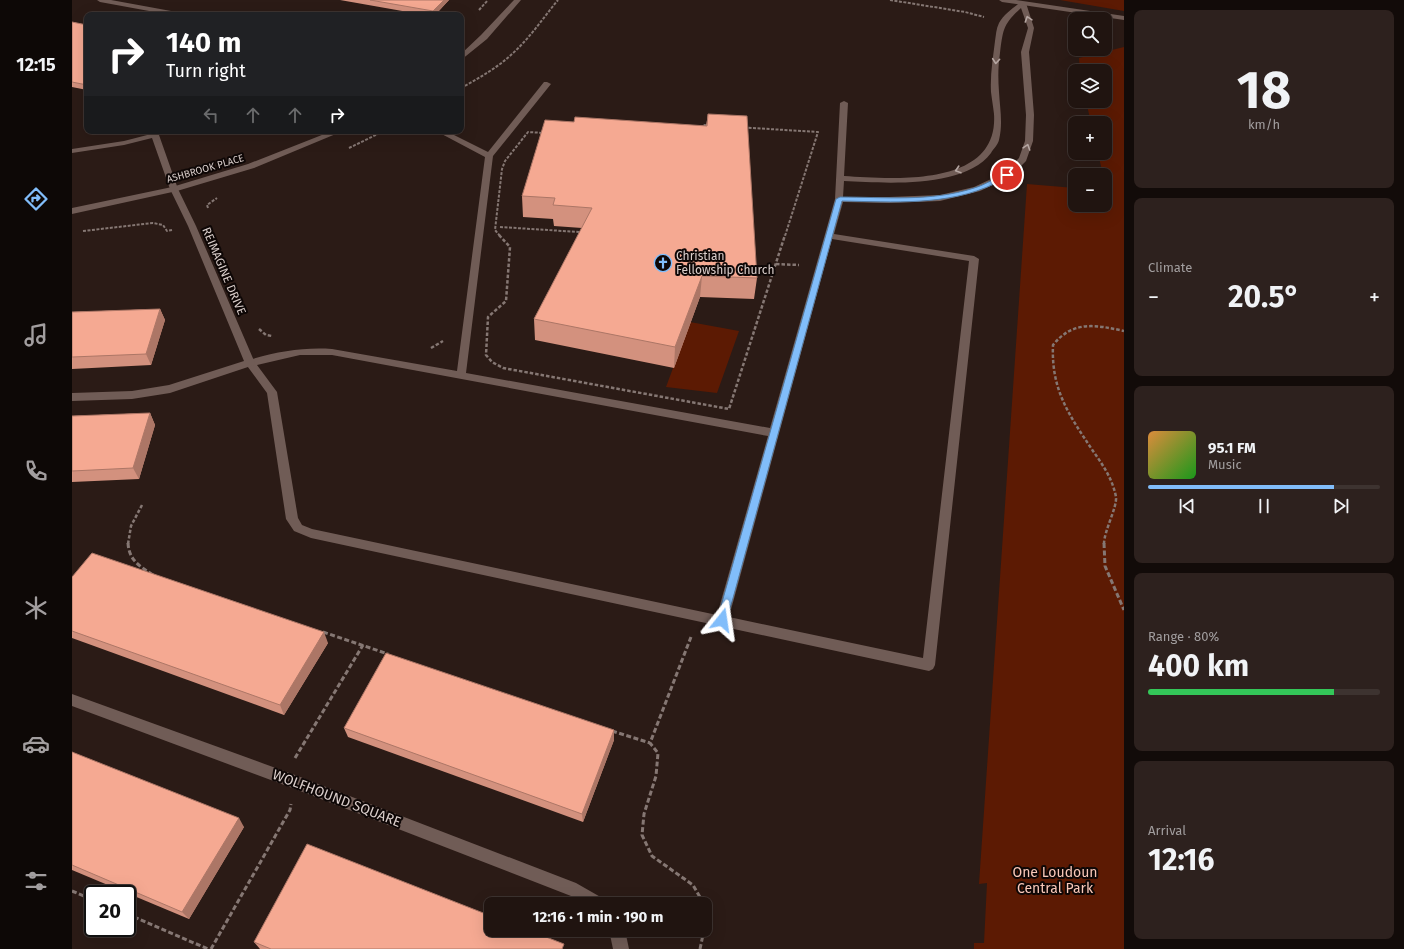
<!DOCTYPE html>
<meta charset="utf-8">
<style>
:root{--surface:#201410;--page:#2d211e;--text:#f1f3f6;--muted:#a29e9f;--line:#3d3330;--accent:#81bdfa}
body{margin:0;font-family:"Fira Sans",sans-serif;background:var(--page);color:var(--text);height:100vh;display:flex;flex-direction:column;font-size:15px;white-space:nowrap}
*{box-sizing:border-box;margin:0}
p{font-size:13px;color:var(--muted)}
.icon{flex:none;width:22px;height:22px;fill:none;stroke:currentColor;stroke-width:2;stroke-linecap:round;stroke-linejoin:round}
.map{position:relative;flex:1;overflow:hidden}
.panel{display:flex;flex-direction:column;gap:10px;padding:10px;background:#120b09;width:280px}
.panel>*{flex:none}
.hud{position:absolute;left:12px;top:12px;width:380px;height:122px;border-radius:8px;box-shadow:0 4px 16px #0002,0 0 0 1px var(--line);background:#202124;color:#fff;overflow:hidden}
.tools{position:absolute;left:996px;top:12px;display:grid;gap:8px}
.tools a{display:grid;place-items:center;width:44px;height:44px;border-radius:8px;background:var(--surface);box-shadow:0 4px 16px #0002,0 0 0 1px var(--line);font-size:20px}
.speed{position:absolute;left:12px;top:885px;display:flex;gap:8px;font-size:20px;font-weight:700;text-align:center}
.speed>*{display:grid;place-content:center;width:52px;height:52px;border-radius:50%;background:var(--surface);box-shadow:0 4px 16px #0002,0 0 0 1px var(--line);line-height:1}
.speed .limit{border:2px solid #111;border-radius:6px;background:#fff;color:#111}
.pin{position:absolute;display:grid;place-items:center;width:34px;height:34px;color:#fff;margin:-17px;border:2px solid #fff;border-radius:50%;box-shadow:0 1px 4px #0007}
.me{position:absolute;width:44px;margin:-22px;rotate:15deg;stroke-linejoin:round;filter:drop-shadow(0 0 3px #0008)}
.turn{display:flex;align-items:center;gap:14px;height:84px;padding:0 16px;font-size:18px}
.turn .icon{width:52px;height:52px;stroke-width:2.5}
.turn b{display:block;font-size:28px;line-height:34px}
.lanes{display:flex;align-items:center;height:38px;padding:0 16px;background:#0003;justify-content:center;gap:20px;direction:ltr}
.lanes .off{opacity:.35}
.big{font-size:30px;font-weight:700;line-height:1.1}
.panel .card{flex:1;display:flex;flex-direction:column;justify-content:center;gap:6px;min-width:0;padding:0 14px;border-radius:8px;background:var(--page)}
.panel .dial{align-items:center;gap:0}
.dial b{font-size:52px;line-height:1}
.song{display:flex;align-items:center;gap:12px}
.cover{width:48px;height:48px;border-radius:6px;background:linear-gradient(135deg,hsl(30 70% 55%),hsl(120 70% 35%))}
.played{height:4px;border-radius:2px;background:linear-gradient(90deg,var(--accent) 80%,var(--line) 80%)}
.keys{display:flex;justify-content:space-around;direction:ltr}
.heat{display:flex;justify-content:space-between;align-items:center;font-size:22px;direction:ltr}
.charge{height:6px;border-radius:3px;background:linear-gradient(90deg,#34c759 80%,var(--line) 0)}
.trip{position:absolute;left:412px;top:897px;width:228px;height:40px;border-radius:8px;background:var(--surface);box-shadow:0 4px 16px #0002,0 0 0 1px var(--line);font-weight:700;line-height:40px;text-align:center}
main{display:flex;flex:1;min-height:0}
.dock{display:flex;flex-direction:column;width:72px;justify-content:space-around;align-items:center;background:#0d0806;color:var(--muted)}
.dock .icon{width:28px;height:28px}
.dock .on{color:var(--accent)}
.dock b{font-size:18px;color:var(--text)}
.map>svg:first-child{display:block}
.green{fill:#5c1a03}
.lines{fill:none;stroke-linecap:round;stroke-linejoin:round}
.path-far2{stroke:#857773;stroke-width:2;stroke-dasharray:3 1.5;stroke-linecap:butt}
.path-far1{stroke:#857773;stroke-width:2.5;stroke-dasharray:3.5 2;stroke-linecap:butt}
.path{stroke:#857773;stroke-width:3;stroke-dasharray:5 2.5;stroke-linecap:butt}
.service{fill:#705c56;fill-rule:evenodd}
.minor{fill:#705c56;fill-rule:evenodd}
.tertiary{fill:#705c56;fill-rule:evenodd}
.wall{fill:#d3917e}
.shaded-wall{fill:#ac7666}
.building{fill:#f5a992;stroke:#ac7666}
.oneway{stroke:#b5a6a2}
.route{fill:#81bdfa;stroke:#547ba2}
.labels{text-anchor:middle;stroke-width:4;stroke-linejoin:round;paint-order:stroke}
.far-street-label{font-size:10px;fill:#dacecb;stroke:#0e0706}
.poi-label{font-size:12px;fill:#dacecb;stroke:#0e0706;text-anchor:start}
.street-label{font-size:12px;fill:#dacecb;stroke:#0e0706}
.near-street-label{font-size:14px;fill:#dacecb;stroke:#0e0706}
.near-park-label{font-size:14px;fill:#fac8b9;stroke:#0e0706}
</style>
<main>
<nav class="dock">
<b>12:15</b>
<svg class="icon on" aria-label="directions" viewBox="0 0 24 24"><path d="M12 3l9 9-9 9-9-9zM9 14v-3h6M13 9l2 2-2 2"/></svg>
<svg class="icon" aria-label="music" viewBox="0 0 24 24"><path d="M9 18V5l10-2v13"/><circle cx="6" cy="18" r="3"/><circle cx="16" cy="16" r="3"/></svg>
<svg class="icon" aria-label="phone" viewBox="0 0 24 24"><path d="M5 4h4l2 5-3 2q2 4 5 5l2-3 5 2v4C11 20 4 13 5 4z"/></svg>
<svg class="icon" aria-label="climate" viewBox="0 0 24 24"><path d="M12 3v18M4 7l16 10M4 17L20 7"/></svg>
<svg class="icon" aria-label="car" viewBox="0 0 24 24"><path d="M5 17H2v-5l4-1 3-4h7l3 4 3 1v5h-3M9 17h6M6 11h13"/><circle cx="7" cy="17" r="2"/><circle cx="17" cy="17" r="2"/></svg>
<svg class="icon" aria-label="filters" viewBox="0 0 24 24"><path d="M4 7h16M4 17h16"/><circle cx="9" cy="7" r="2"/><circle cx="15" cy="17" r="2"/></svg>
</nav>
<div class="map">
<svg width="1052" height="949" viewBox="0 0 1052 949">
<rect width="100%" height="100%" fill="#2b1b16"/>
<!-- green -->
<g class="green">
<polygon points="988,0 1052,0 1052,11"/>
<polygon points="1052,47 1052,949 902,949 902,943 912,943 915,883 907,884 955,184 1003,188 1003,205 1033,205 1033,191 1035,191 1033,175 1031,175 1026,153 1033,153 1033,123 1019,123 1014,101 1033,101 1033,71 1008,71 1007,58"/>
<polygon points="618,322 667,331 645,393 594,387"/>
</g>
<g class="lines">
<!-- path-far2 -->
<g class="path-far2">
<polyline points="818,0 893,12 912,17"/>
<polyline points="407,10 416,0"/>
<path d="M 389,88 C 407,78 425,68 440,54 C 458,38 471,18 486,0"/>
<polyline points="277,148 312,131"/>
<polyline points="136,208 135,205 145,198"/>
<polyline points="428,227 507,232"/>
<polyline points="11,231 81,223 91,225 95,231 100,230"/>
<polyline points="428,236 423,230 430,169 433,161 456,132 628,143 631,125 746,132 713,236"/>
</g>
<!-- path-far1 -->
<g class="path-far1">
<polyline points="427,235 438,247 434,301 416,317 414,355 420,362 431,368 657,409 713,235"/>
<polyline points="704,264 727,265"/>
<polyline points="187,329 194,335 200,336"/>
<polyline points="359,348 371,341"/>
<polyline points="56,544 59,526 70,505"/>
<path d="M 1032,544 C 1032,531 1045,508 1044,497 C 1041,480 1031,465 1021,451 C 997,415 979,390 981,345 C 1001,320 1024,325 1052,331"/>
</g>
<!-- path -->
<g class="path">
<path d="M 56,543 C 57,561 68,566 81,575"/>
<polyline points="1032,543 1033,566 1052,610"/>
<polyline points="251,632 316,654"/>
<polyline points="619,637 578,743 586,753 584,776 572,814 570,835 580,856 621,885 632,904"/>
<polyline points="540,731 578,743"/>
<polyline points="223,758 291,645"/>
<polyline points="0,891 21,900"/>
<polyline points="55,914 136,949"/>
<polyline points="139,949 218,810 219,804"/>
<polyline points="628,949 632,930"/>
</g>
<!-- service -->
<g class="service">
<polygon points="25,0 39,0 110,13 113,15 99,15 28,2"/>
<path d="M 949,2 L 954,3 L 962,28 L 957,52 L 962,115 L 961,141 L 954,161 L 938,177 L 908,191 L 868,201 L 817,203 L 771,202 L 762,234 L 902,256 L 907,259 L 863,665 L 861,669 L 857,671 L 239,538 L 222,531 L 214,519 L 195,393 L 173,363 L 174,361 C 203,352 230,347 260,349 L 385,371 L 413,157 L 364,131 L 374,131 L 416,152 L 472,82 L 475,82 L 479,84 L 421,156 L 394,373 L 698,428 L 763,199 L 768,103 L 772,101 L 776,103 L 772,176 C 821,179 927,188 922,114 C 921,106 920,100 919,92 C 918,75 921,58 923,41 C 924,35 924,29 927,23 C 932,14 941,8 949,2 ZM 949,8 L 956,28 L 949,52 L 954,115 L 953,141 L 947,158 L 932,173 L 902,187 L 868,195 L 817,197 L 771,197 L 772,181 C 813,183 892,189 919,153 C 921,149 926,145 927,140 C 931,123 928,109 927,92 C 926,79 926,66 928,53 C 931,30 931,24 949,8 ZM 760,239 L 897,261 L 851,658 L 657,617 ZM 228,355 L 260,355 L 696,436 L 645,615 L 240,529 L 230,525 L 226,518 L 205,392 L 185,365 Z"/>
<polygon points="83,133 87,135 106,189 105,191 102,192 98,189 80,138 52,145 0,153 0,149 52,141"/>
</g>
<!-- minor -->
<g class="minor">
<polygon points="102,186 106,189 124,226 183,363 182,365 98,393 60,399 0,401 0,393 60,391 97,385 172,361 116,226 98,189"/>
<polygon points="0,694 223,775 504,883 532,899 534,904 513,904 499,896 223,789 0,706"/>
<polygon points="537,930 553,930 557,949 541,949"/>
</g>
<!-- tertiary -->
<g class="tertiary">
<polygon points="442,0 449,0 415,39 389,60 389,54 409,35"/>
<polygon points="927,0 944,0 1052,16 1052,20 930,2"/>
<polygon points="260,131 271,131 182,168 105,191 0,214 0,208 100,187 176,164"/>
</g>
</g>
<!-- wall -->
<g class="wall">
<polygon points="268,0 377,0 363,15 353,15"/>
<polygon points="0,22 15,25 15,90 0,87"/>
<polygon points="636,114 685,278 682,299 628,297 602,368 463,340 462,319 510,228 482,226 481,219 451,217 450,196 502,122 634,126"/>
<polygon points="88,309 93,320 79,365 0,369 0,312"/>
<polygon points="78,413 83,425 67,479 0,482 0,416"/>
<polygon points="0,577 256,643 212,715 0,638"/>
<polygon points="272,728 542,730 542,740 511,822 276,737"/>
<polygon points="0,752 172,827 117,919 0,870"/>
<polygon points="182,942 492,949 188,949"/>
</g>
<!-- shaded-wall -->
<g class="shaded-wall">
<polygon points="372,0 377,0 363,15 362,15 361,11"/>
<polygon points="630,276 628,297 602,368 603,347"/>
<polygon points="88,309 93,320 79,365 74,354"/>
<polygon points="78,413 83,425 67,479 61,468"/>
<polygon points="252,632 256,643 212,715 208,705"/>
<polygon points="542,730 542,740 511,822 510,814"/>
<polygon points="167,818 172,827 117,919 110,912"/>
</g>
<!-- building -->
<g class="building">
<polygon points="298,0 372,0 361,11"/>
<polygon points="0,22 15,25 15,85 0,82"/>
<polygon points="636,114 675,116 685,278 630,276 603,347 462,319 520,208 481,205 483,198 450,196 473,120 502,122 503,117 635,126"/>
<polygon points="88,309 74,354 0,357 0,312"/>
<polygon points="78,413 61,468 0,471 0,416"/>
<polygon points="20,553 252,632 208,705 0,631 0,577"/>
<polygon points="314,653 542,730 510,814 272,728"/>
<polygon points="0,752 167,818 110,912 0,865"/>
<polygon points="235,844 419,916 419,930 456,930 492,944 490,949 199,949 182,942"/>
</g>
<!-- one-way arrows -->
<defs><path id="oneway-chevron" d="M-2-3.5L2.5 0L-2 3.5" fill="none" stroke-width="1.6" stroke-linecap="round" stroke-linejoin="round"/></defs>
<g class="oneway">
<use href="#oneway-chevron" transform="translate(956 19) rotate(-108)"/>
<use href="#oneway-chevron" transform="translate(924 61) rotate(95)"/>
<use href="#oneway-chevron" transform="translate(955 147) rotate(-72)"/>
<use href="#oneway-chevron" transform="translate(886 170) rotate(162)"/>
</g>
<!-- route -->
<path class="route" d="M 933,173 L 939,175 C 934,179 928,181 922,184 C 876,206 821,202 770,201 L 655,620 L 654,623 L 650,625 L 647,623 L 645,620 L 764,199 L 768,197 C 812,197 859,202 902,188 C 913,185 923,178 933,173 Z"/>
<!-- icons -->
<defs>
<symbol id="church-ring" viewBox="-11 -11 22 22"><circle r="9.5" fill="#0e0706" stroke="#81bdfa" stroke-width="1.5"/><path d="M-1.2-6h2.4v3.5h3.3v2.4h-3.3V6h-2.4V-.1h-3.3v-2.4h3.3Z" fill="#81bdfa"/></symbol>
</defs>
<g fill-rule="evenodd">
<use href="#church-ring" x="581" y="253" width="20" height="20"/>
</g>
<g class="labels">
<!-- far-street labels -->
<g class="far-street-label">
<text transform="translate(133 168) rotate(-16)" y="4">ASHBROOK PLACE</text>
</g>
<!-- poi labels -->
<g class="poi-label">
<text x="604" y="260">Christian<tspan x="604" dy="14">Fellowship Church</tspan></text>
</g>
<!-- street labels -->
<g class="street-label">
<text transform="translate(152 271) rotate(67)" y="4">REIMAGINE DRIVE</text>
</g>
<!-- near-street labels -->
<g class="near-street-label">
<text transform="translate(265 798) rotate(21)" y="5">WOLFHOUND SQUARE</text>
</g>
<!-- near-park labels -->
<g class="near-park-label">
<text x="983" y="877">One Loudoun<tspan x="983" dy="16">Central Park</tspan></text>
</g>
</g>
</svg>
<div class="tools">
<a><svg class="icon" aria-label="search" viewBox="0 0 24 24"><circle cx="10" cy="10" r="6"/><path d="M15 15l6 6"/></svg></a>
<a><svg class="icon" aria-label="layers" viewBox="0 0 24 24"><path d="M12 4l9 5-9 5-9-5zM3 14l9 5 9-5"/></svg></a>
<a>+</a>
<a>−</a>
</div>
<div class="speed"><div class="limit">20</div></div>
<div class="pin" style="left:935px;top:175px;background:#d93025"><svg class="icon" aria-label="arrive" viewBox="0 0 24 24"><path d="M6 21V4h12l-3 4 3 4H6"/></svg></div>
<svg class="me" style="left:650px;top:620px" viewBox="-20 -20 40 40"><path d="M0-17L14 15 0 8-14 15z" fill="#81bdfa" stroke="#fff" stroke-width="4"/></svg>
<div class="trip">12:16 · 1 min · 190 m</div>
<div class="hud">
<div class="turn"><svg class="icon" aria-label="right" viewBox="0 0 24 24"><path d="M7 20v-9h11M14 6l5 5-5 5"/></svg><div><b>140 m</b>Turn right</div></div>
<div class="lanes"><svg class="icon off" aria-label="left" viewBox="0 0 24 24"><path d="M17 20v-9H6M10 6l-5 5 5 5"/></svg><svg class="icon off" aria-label="ahead" viewBox="0 0 24 24"><path d="M12 20V5M6 11l6-6 6 6"/></svg><svg class="icon off" aria-label="ahead" viewBox="0 0 24 24"><path d="M12 20V5M6 11l6-6 6 6"/></svg><svg class="icon" aria-label="right" viewBox="0 0 24 24"><path d="M7 20v-9h11M14 6l5 5-5 5"/></svg></div>
</div>
</div>
<section class="panel">
<div class="card dial"><b>18</b><p>km/h</p></div>
<div class="card"><p>Climate</p>
<div class="heat"><a>−</a><b class="big">20.5°</b><a>+</a></div>
</div>
<div class="card">
<div class="song"><i class="cover"></i><div><b>95.1 FM</b><p>Music</p></div></div>
<div class="played"></div>
<div class="keys"><svg class="icon" aria-label="previous" viewBox="0 0 24 24"><path d="M18 5L8 12l10 7zM5 5v14"/></svg><svg class="icon" aria-label="pause" viewBox="0 0 24 24"><path d="M8 5v14M16 5v14"/></svg><svg class="icon" aria-label="next" viewBox="0 0 24 24"><path d="M6 5l10 7-10 7zM19 5v14"/></svg></div>
</div>
<div class="card"><p>Range · 80%</p><b class="big">400 km</b><div class="charge"></div></div>
<div class="card"><p>Arrival</p><b class="big">12:16</b></div>
</section>
</main>
